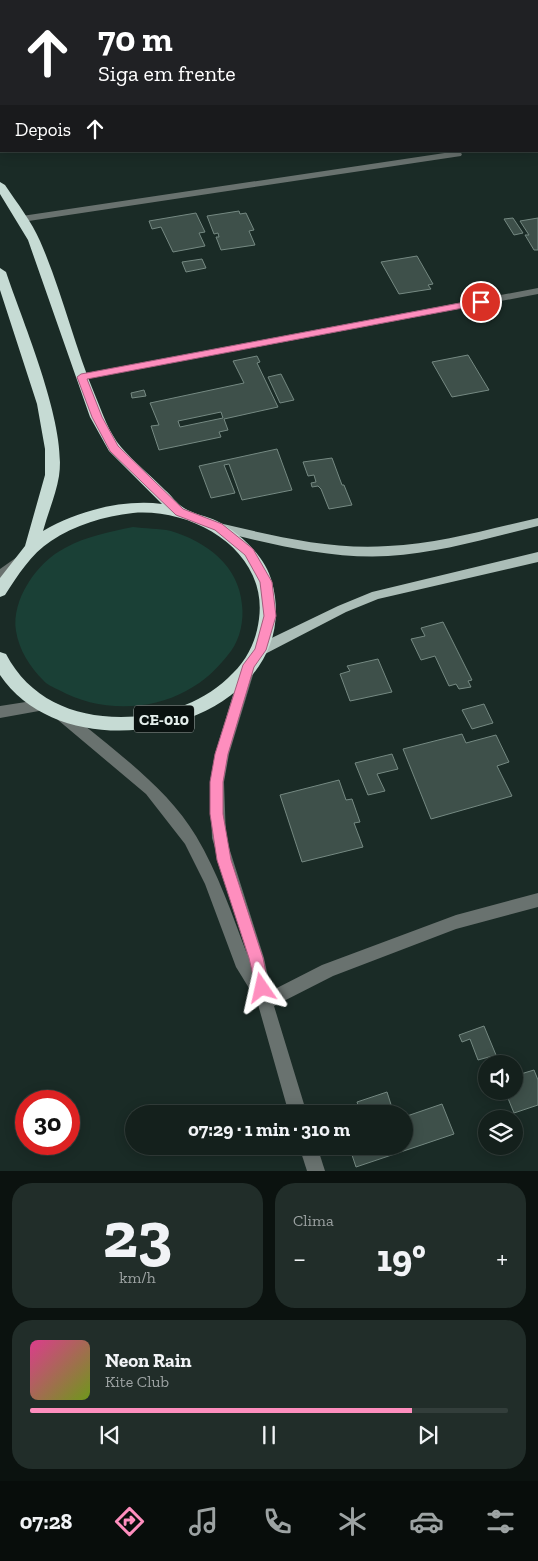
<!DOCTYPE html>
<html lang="pt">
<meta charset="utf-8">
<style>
:root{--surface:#14201c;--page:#212d29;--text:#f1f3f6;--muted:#9da3a3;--line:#333e3b;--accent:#fe8ebe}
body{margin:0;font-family:"Zilla Slab",serif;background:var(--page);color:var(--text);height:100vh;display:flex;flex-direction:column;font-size:19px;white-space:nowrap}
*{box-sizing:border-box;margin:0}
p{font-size:16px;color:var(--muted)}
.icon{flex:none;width:28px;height:28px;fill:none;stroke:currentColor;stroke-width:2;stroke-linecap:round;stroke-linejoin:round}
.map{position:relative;height:1171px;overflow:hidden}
.sheet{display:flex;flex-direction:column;gap:12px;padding:12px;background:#0b120f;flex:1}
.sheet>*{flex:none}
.hud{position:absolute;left:0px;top:0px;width:539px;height:152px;box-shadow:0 2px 12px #0003,0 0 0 1px var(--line);background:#202124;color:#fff;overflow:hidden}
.fabs{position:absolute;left:478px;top:1055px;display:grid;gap:10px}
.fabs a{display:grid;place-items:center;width:45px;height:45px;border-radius:50%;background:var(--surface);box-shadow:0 2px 12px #0003,0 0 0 1px var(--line);font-size:25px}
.speed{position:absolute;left:15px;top:1090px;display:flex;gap:10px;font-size:25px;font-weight:700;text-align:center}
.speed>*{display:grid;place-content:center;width:65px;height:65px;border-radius:50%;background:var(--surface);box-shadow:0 2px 12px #0003,0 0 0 1px var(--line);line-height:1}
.speed .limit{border:8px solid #d22;background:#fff;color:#111}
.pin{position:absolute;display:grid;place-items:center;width:42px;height:42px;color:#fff;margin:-21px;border:2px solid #fff;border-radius:50%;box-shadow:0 1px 5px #0007}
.me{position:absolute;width:55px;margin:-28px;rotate:349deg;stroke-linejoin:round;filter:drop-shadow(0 0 4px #0008)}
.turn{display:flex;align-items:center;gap:18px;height:105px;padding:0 15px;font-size:22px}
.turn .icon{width:65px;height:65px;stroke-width:2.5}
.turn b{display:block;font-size:35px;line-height:42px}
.then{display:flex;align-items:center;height:48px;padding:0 15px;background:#0003;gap:10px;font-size:19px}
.big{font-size:38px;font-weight:700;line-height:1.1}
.sheet .tile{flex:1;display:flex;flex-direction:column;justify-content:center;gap:8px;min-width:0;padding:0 18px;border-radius:20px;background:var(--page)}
.sheet .dial{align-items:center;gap:0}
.dial b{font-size:65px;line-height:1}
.song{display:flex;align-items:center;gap:15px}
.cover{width:60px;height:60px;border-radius:8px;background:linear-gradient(135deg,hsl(330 70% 55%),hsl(80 70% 35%))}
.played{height:5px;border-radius:2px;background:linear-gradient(90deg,var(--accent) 80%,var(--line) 80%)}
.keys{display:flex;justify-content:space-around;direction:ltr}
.heat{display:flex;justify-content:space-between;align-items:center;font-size:28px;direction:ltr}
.sheet .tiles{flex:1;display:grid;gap:12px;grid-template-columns:1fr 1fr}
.tile:last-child{grid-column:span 2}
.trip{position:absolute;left:125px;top:1105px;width:288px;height:50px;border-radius:25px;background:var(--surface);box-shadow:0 2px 12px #0003,0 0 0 1px var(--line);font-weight:700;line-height:50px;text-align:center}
.dock{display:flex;height:80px;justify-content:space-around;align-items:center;background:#080d0b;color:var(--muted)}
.dock .icon{width:35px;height:35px}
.dock .on{color:var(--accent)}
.dock b{font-size:22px;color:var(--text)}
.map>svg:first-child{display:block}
.green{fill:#1a4036}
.water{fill:#1f8a73}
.building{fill:#3e504a;stroke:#758982;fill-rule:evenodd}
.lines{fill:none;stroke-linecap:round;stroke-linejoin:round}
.minor{fill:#69726f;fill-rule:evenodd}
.major{fill:#abbdb7;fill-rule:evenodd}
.highway{fill:#c6dbd4;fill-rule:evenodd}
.route{fill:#fe8ebe;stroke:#a55c7c}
.labels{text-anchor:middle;stroke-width:5;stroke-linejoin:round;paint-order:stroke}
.shield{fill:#0a1210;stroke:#a3aca9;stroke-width:1}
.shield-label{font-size:16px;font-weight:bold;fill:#e4eeeb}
</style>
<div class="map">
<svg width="538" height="1171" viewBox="0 0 538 1171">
<rect width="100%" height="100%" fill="#1a2b26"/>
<!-- green -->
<path class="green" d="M 133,527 C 145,529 159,528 171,531 C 207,542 239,566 242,605 C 244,620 240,639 231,651 C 218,668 205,681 186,691 C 148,712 96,711 59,690 C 53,687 47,685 43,680 C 30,667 19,650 16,631 C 11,600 37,562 65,548 C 87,536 109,532 133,527 Z"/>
<!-- water -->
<polygon class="water" points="196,0 538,0 538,82 538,1"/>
<!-- building -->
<g class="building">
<polygon points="239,211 240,214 246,213 254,230 249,231 255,245 221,250 216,237 219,237 218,233 214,234 207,216"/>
<polygon points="196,213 205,232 199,233 205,246 173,252 161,227 152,229 149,221"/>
<polygon points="513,218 523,233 514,235 504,219"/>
<polygon points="538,218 538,250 534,250 525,235 529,235 520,221"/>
<polygon points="417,256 433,284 428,285 431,289 399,294 381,262"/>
<polygon points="202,259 206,268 186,272 182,262"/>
<polygon points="468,355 489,390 452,397 432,362"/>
<path d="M 257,356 L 260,362 L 257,363 L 278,407 L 224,419 L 228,430 L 219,432 L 221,437 L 159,450 L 151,426 L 159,425 L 150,403 L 244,383 L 233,361 ZM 221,412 L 223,418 L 180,427 L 178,421 Z"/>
<polygon points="281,374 294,400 280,403 268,377"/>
<polygon points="144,390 146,396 132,398 131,393"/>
<polygon points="277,449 292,490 242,500 229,464 224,465 235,493 211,498 199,466"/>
<polygon points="332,458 342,485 344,485 352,505 329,509 321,489 318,486 312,487 311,483 316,482 314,475 308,476 303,462"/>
<polygon points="443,622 472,680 468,681 471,687 459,689 456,684 449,686 435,656 421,660 411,639 425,636 421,628"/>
<polygon points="378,659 392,692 350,701 340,674 350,671 347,666"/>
<polygon points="484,704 493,723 472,729 462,710"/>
<polygon points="462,734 466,743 496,735 509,762 497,766 512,796 431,819 403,749"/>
<polygon points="392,754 398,769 377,774 385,791 368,795 355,763"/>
<polygon points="339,780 346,800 352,799 360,822 354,823 363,847 302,862 280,795"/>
<polygon points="484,1026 496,1055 478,1060 470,1039 462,1042 459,1035"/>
<polygon points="534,1070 538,1080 538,1105 514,1113 505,1091 514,1091 514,1076"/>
<polygon points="387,1092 394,1114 361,1114 357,1102"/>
<polygon points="442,1104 454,1134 356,1167 349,1146 404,1146 404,1117"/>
</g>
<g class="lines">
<!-- minor -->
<g class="minor">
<rect x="0" y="70" width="1" height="4"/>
<polygon points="458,151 462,154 461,156 22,222 17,219 22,216"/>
<polygon points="538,288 538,294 81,380 76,377 81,374"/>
<polygon points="17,557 21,559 23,562 21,565 0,581 0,569"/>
<path d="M 249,660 L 254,661 L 256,665 L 229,754 L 224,782 L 226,838 L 264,958 L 271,991 L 322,965 L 456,915 L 538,893 L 538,907 L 456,929 L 333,976 L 274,1006 L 307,1114 L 289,1114 L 257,1001 L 236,967 L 205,884 L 185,844 L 146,794 L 58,720 L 56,716 L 58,712 L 63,710 L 68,712 C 111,748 167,787 196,836 C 218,873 232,914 247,954 L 212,838 L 210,782 L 215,754 L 242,665 L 244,661 Z"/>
<polygon points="45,699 50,701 52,705 50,709 0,718 0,706"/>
<polygon points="299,1146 317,1146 325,1171 307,1171"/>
</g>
<!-- major -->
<g class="major">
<path d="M 538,518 L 538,526 C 489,538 439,553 388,556 C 331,559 274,545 219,531 L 213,527 L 219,523 C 274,536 331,550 388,546 C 439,544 489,529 538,518 Z"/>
<polygon points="538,552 538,562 378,599 346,612 265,654 255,654 253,650 255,646 338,606 372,592"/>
</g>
<!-- highway -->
<path class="highway" d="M 0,182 L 5,185 C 17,203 32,222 40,241 C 62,291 74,345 95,395 C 102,412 109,433 121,447 C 134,462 150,475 165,490 C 171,495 177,504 184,508 C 193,514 207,516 217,521 C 240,533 265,556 272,582 C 309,722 74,784 0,675 L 0,652 L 6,654 C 29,698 72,717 121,717 C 160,717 199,705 228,678 C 246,662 256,643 259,619 C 268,551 194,508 133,513 C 104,516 75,525 51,541 C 31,554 18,575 5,595 L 0,597 L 0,578 L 25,546 L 45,475 L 45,449 L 37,404 L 0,290 L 0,268 L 6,272 C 23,323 67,424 59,476 C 56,494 48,513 43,531 C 77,511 123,499 162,504 L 109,451 L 90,417 L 28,240 L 0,194 Z"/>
</g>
<!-- route -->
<polygon class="route" points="481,299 484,300 484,304 87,379 102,417 118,446 183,509 222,524 253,549 272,582 276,616 266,650 254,667 228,754 223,782 223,814 231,860 263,958 269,988 267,993 262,995 257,993 249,958 217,860 210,814 210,782 215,754 243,665 255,649 264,616 260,582 245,555 215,530 176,515 110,451 92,417 77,377 81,374"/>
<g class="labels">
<!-- shield labels -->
<rect class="shield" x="134" y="705.5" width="60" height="27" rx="4"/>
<g class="shield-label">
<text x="164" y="725">CE-010</text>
</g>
</g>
</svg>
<div class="fabs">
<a><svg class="icon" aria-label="sound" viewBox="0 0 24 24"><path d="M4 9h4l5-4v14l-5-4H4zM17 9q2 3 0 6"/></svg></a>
<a><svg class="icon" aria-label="layers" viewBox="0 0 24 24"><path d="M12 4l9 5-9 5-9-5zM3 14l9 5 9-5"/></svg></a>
</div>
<div class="speed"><div class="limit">30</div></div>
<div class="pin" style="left:481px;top:302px;background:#d93025"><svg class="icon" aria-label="arrive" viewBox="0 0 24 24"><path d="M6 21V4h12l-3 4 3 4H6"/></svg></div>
<svg class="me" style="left:262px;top:988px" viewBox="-20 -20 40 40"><path d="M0-17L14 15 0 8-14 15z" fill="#fe8ebe" stroke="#fff" stroke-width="4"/></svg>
<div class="trip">07:29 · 1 min · 310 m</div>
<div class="hud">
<div class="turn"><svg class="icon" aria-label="ahead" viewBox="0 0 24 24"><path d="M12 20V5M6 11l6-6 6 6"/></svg><div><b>70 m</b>Siga em frente</div></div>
<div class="then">Depois<svg class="icon" aria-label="ahead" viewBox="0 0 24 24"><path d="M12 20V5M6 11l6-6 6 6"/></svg></div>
</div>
</div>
<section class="sheet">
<div class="tiles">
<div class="tile dial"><b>23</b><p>km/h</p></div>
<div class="tile"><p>Clima</p>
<div class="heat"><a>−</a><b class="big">19°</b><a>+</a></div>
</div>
<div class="tile">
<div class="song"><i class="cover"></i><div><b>Neon Rain</b><p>Kite Club</p></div></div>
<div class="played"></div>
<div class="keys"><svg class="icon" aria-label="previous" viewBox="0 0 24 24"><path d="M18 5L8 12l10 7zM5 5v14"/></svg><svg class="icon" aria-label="pause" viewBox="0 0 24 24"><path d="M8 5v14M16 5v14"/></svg><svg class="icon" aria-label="next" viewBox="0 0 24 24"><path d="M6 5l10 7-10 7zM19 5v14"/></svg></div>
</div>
</div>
</section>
<nav class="dock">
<b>07:28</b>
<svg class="icon on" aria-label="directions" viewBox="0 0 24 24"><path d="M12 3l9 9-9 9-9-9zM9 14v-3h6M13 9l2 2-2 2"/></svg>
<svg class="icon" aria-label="music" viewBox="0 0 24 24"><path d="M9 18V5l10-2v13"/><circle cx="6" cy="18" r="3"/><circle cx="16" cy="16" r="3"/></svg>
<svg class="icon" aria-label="phone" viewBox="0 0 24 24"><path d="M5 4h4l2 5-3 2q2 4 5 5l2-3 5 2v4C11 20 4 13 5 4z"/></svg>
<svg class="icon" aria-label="climate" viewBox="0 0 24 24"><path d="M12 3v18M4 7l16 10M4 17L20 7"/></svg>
<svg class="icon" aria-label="car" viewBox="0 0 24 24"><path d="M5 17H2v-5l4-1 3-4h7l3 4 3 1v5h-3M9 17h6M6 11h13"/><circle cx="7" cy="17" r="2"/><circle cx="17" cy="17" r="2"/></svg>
<svg class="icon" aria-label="filters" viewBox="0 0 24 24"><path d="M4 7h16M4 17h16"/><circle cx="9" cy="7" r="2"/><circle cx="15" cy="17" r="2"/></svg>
</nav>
